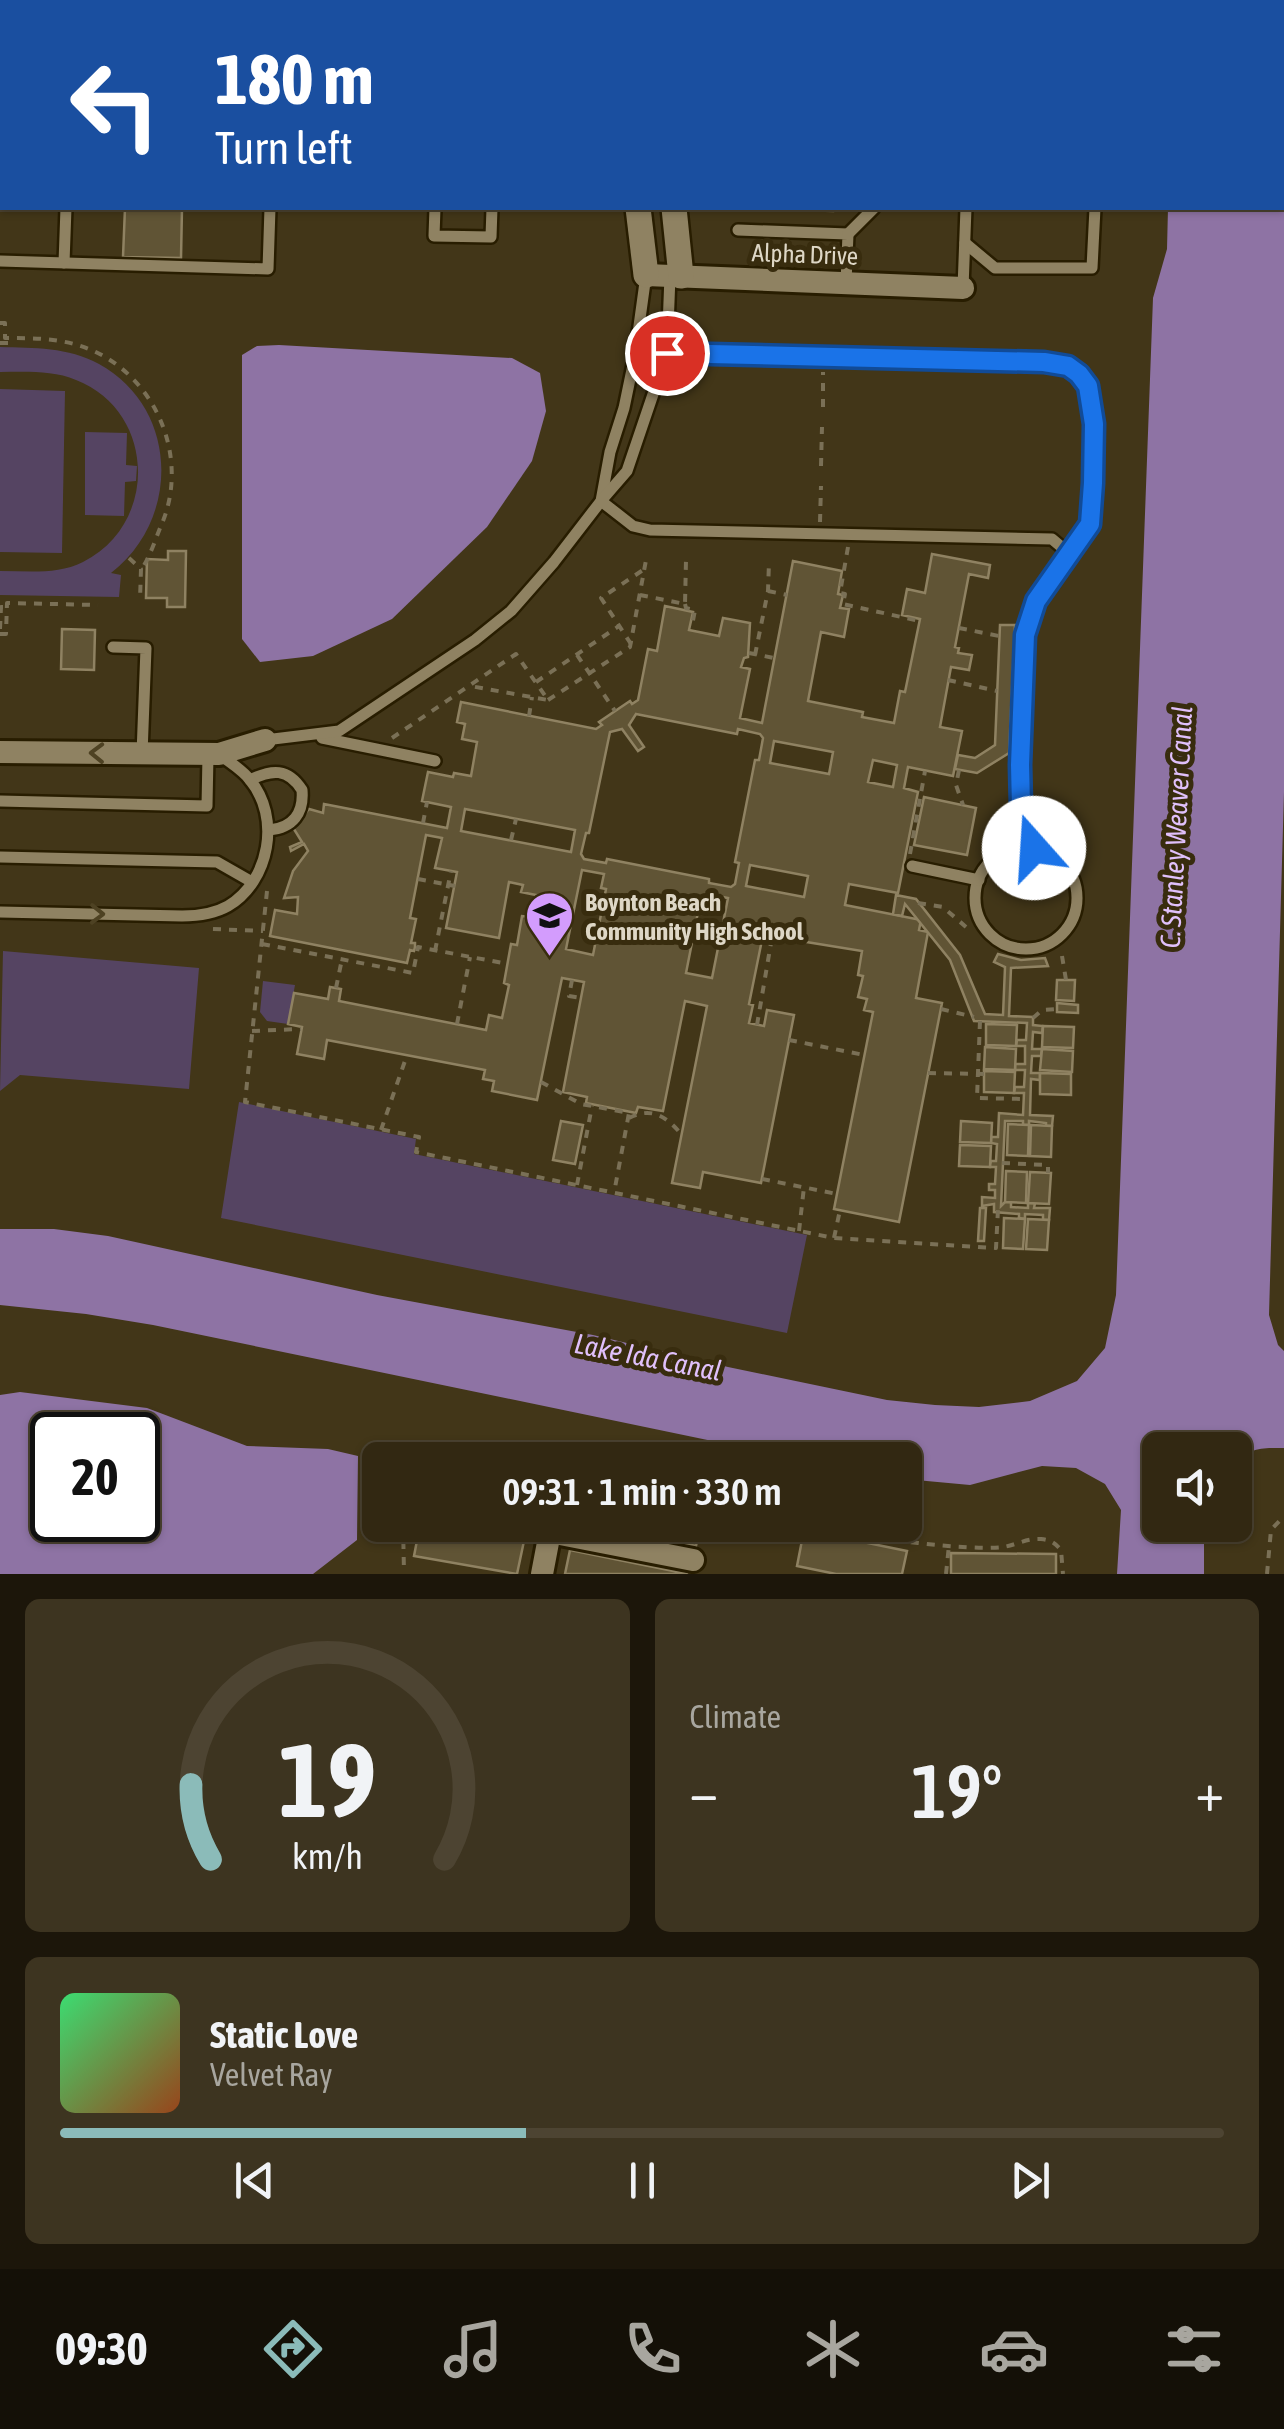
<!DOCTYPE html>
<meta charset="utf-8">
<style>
:root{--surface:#322812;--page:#3d3420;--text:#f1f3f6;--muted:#a8a69f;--line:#4d4432;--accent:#8bbbb9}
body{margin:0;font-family:"Asap Condensed",sans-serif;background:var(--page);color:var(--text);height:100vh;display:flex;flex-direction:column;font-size:38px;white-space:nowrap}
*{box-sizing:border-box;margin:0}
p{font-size:32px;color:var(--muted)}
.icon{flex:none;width:55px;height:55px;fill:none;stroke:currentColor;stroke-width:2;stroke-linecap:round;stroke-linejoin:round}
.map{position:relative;height:1574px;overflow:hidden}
.drawer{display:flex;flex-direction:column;gap:25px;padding:25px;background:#1c160a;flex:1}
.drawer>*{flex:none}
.top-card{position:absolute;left:0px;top:0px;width:1285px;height:210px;box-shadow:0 2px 8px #0004,0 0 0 2px var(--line);background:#1a4fa0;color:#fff;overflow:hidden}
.buttons{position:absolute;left:1142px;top:1432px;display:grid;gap:20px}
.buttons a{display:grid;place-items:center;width:110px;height:110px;border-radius:15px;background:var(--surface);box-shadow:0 2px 8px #0004,0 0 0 2px var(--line);font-size:50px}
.speed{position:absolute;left:30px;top:1412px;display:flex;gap:20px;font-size:50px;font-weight:700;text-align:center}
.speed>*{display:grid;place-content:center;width:130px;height:130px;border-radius:50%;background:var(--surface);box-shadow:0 2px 8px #0004,0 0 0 2px var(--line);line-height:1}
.speed .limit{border:5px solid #111;border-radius:15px;background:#fff;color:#111}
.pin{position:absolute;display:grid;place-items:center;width:85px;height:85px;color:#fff;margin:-42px;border:5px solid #fff;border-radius:50%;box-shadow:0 2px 10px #0007}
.me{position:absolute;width:110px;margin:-55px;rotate:341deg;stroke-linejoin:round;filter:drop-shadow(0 0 8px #0008)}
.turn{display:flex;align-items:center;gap:35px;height:210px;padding:0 50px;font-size:45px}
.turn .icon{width:130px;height:130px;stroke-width:2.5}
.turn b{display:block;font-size:70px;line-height:85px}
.big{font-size:75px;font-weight:600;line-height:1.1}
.drawer .card{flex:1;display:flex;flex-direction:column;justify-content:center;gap:15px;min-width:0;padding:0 35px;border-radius:15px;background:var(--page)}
.drawer .dial{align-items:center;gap:0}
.dial svg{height:260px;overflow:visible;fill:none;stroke:var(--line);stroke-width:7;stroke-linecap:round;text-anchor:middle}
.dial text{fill:var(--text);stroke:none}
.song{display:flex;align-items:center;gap:30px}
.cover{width:120px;height:120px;border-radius:15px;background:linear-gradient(135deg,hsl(140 70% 55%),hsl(20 70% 35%))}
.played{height:10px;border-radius:5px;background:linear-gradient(90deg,var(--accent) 40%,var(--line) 40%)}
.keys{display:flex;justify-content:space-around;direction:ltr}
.heat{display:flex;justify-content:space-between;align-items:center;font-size:55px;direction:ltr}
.drawer .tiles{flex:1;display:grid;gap:25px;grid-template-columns:1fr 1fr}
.card:last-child{grid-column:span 2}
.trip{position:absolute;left:362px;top:1442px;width:560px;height:100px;border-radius:15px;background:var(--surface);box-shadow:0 2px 8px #0004,0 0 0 2px var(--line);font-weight:600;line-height:100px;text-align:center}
.tabs{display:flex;height:160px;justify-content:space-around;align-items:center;background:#141007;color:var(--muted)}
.tabs .icon{width:70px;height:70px}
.tabs .selected{color:var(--accent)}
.tabs b{font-size:45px;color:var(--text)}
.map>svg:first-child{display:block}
.green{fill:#554462}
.water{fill:#8e73a4;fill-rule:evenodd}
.building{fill:#605435;stroke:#8f8262;stroke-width:2.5;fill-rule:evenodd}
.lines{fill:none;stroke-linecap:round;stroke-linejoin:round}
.service-casing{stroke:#281d00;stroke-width:16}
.minor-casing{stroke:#281d00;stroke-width:28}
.tertiary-casing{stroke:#281d00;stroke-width:30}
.path{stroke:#7a7056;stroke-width:4;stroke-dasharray:8 8;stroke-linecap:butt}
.service{stroke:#8f8262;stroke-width:11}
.minor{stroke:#8f8262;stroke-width:22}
.tertiary{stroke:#8f8262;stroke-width:25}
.oneway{stroke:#4e4223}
.route-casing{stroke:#114b97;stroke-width:25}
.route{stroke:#1a73e8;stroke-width:18}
.labels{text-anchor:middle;stroke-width:10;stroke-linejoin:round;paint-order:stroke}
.street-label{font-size:25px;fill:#ded7c6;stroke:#382c0e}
.poi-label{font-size:25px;font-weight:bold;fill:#ded7c6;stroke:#382c0e;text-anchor:start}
.water-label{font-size:28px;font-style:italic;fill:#e0c0fb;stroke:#382c0e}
</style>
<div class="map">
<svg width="1284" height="1574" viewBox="0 0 1284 1574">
<rect width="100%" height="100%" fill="#423618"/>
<!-- green -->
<g class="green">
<path d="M 0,347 C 34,348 68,347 99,364 C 179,408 181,519 111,573 L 121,575 L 119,597 L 0,595 L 0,571 C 28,571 57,575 83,562 C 159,524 156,411 76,380 C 52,370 25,372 0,372 Z"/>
<polygon points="0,389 65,391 62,553 0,552"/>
<polygon points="85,432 127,433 126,465 137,466 136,481 125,482 124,516 85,515"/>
<polygon points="3,951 199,968 189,1089 20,1075 0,1091"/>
<polygon points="263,981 295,985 288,1024 267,1021 260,1012"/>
<polygon points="239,1102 416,1139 414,1154 807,1235 787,1333 221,1218"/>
</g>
<!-- water -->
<g class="water">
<path d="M 1176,0 L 1284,0 L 1284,792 L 1269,1315 L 1278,1345 L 1284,1351 L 1284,1448 C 1262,1448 1248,1447 1235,1466 L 1235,1450 L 1160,1450 L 1160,1525 L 1204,1525 L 1204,1574 L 1117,1574 L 1121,1510 L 1105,1484 L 1076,1468 L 1042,1466 L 970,1485 L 905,1479 L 905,1460 L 804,1460 L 153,1325 L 86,1314 L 0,1305 L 0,1229 L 54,1229 L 108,1236 L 377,1295 L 593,1335 L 728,1367 L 887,1400 L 935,1405 L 979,1407 L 1030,1401 L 1077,1381 L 1105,1348 L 1116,1295 L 1153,298 L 1167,249 L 1168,208 L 1282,208 L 1282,2 L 1175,2 Z"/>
<polygon points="279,345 512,358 540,373 546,411 532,461 487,527 392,619 313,656 260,662 242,639 242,355 257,346"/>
<path d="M 20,1392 L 147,1408 L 247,1446 L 328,1449 L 358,1456 L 357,1540 L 313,1574 L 0,1574 L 0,1395 ZM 138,1435 L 138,1520 L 52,1520 L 52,1435 Z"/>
</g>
<!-- building -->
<g class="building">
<polygon points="125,208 182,208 181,258 123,257"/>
<polygon points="720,208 833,208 833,211"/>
<polygon points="168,551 186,551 185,607 167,607 167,598 146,598 147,559 168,560"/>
<path d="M 932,554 L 990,565 L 988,578 L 969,574 L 955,647 L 959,648 L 958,653 L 972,655 L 969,670 L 951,667 L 940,727 L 962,731 L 953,776 L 908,767 L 904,788 L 918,792 L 898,893 L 849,884 L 845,905 L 921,920 L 919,930 L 928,932 L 916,998 L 942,1003 L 899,1222 L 834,1209 L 873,1012 L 864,1010 L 867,999 L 858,997 L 863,976 L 858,975 L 862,951 L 763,935 L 749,1004 L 753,1005 L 749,1023 L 764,1026 L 767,1010 L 794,1015 L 761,1183 L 703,1172 L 700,1188 L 672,1183 L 707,1006 L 685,1001 L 663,1111 L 638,1107 L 636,1113 L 586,1103 L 587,1097 L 563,1092 L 584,982 L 562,978 L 537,1100 L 492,1091 L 494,1081 L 483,1079 L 485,1070 L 327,1040 L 324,1059 L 297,1054 L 302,1027 L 288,1024 L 294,993 L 328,999 L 330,987 L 341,989 L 339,1001 L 486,1030 L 489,1015 L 502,1018 L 509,985 L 504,983 L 511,944 L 517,945 L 522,916 L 531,917 L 536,895 L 521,892 L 523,885 L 509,882 L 499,938 L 446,928 L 457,872 L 435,868 L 442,838 L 426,835 L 410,918 L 416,919 L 411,943 L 415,943 L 415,947 L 414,951 L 410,950 L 407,963 L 270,936 L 275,910 L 297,914 L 298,897 L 284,898 L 293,871 L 308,851 L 304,844 L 291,851 L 290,847 L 302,842 L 292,826 L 309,809 L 323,813 L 324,804 L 447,828 L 451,807 L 422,801 L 428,772 L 453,777 L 454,773 L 471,776 L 477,742 L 462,739 L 465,724 L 457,722 L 461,702 L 596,729 L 602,725 L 599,722 L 630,701 L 632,704 L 638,700 L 648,649 L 657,651 L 665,606 L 693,612 L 689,630 L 719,636 L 723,618 L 750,623 L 748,657 L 744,658 L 741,667 L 750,669 L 740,718 L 762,723 L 793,561 L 842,571 L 838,594 L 843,595 L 840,608 L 849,609 L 844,637 L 821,632 L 808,701 L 863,712 L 862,717 L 894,723 L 900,691 L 905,692 L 920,619 L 902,615 L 907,589 L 925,593 ZM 636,714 L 737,734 L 738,729 L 760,734 L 763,738 L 759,760 L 755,760 L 735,862 L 739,863 L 735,884 L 731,887 L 709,883 L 709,879 L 607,859 L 606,863 L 584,859 L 581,854 L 586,833 L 589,833 L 610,732 L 622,729 L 638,751 L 644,747 L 629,725 ZM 774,741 L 833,752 L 829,774 L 770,763 ZM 873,760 L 897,765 L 893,787 L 868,782 ZM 465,809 L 575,830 L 571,852 L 461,831 ZM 750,865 L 808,876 L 804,897 L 746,886 ZM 582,870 L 604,874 L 601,888 L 606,889 L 593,955 L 566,949 ZM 706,894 L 728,898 L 712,978 L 686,973 L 699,907 L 703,908 Z"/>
<polygon points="1000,625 1015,625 1009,753 977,773 955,769 958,755 975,758 995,745"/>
<polygon points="62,629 95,630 94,670 61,669"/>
<polygon points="924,797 976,808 967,855 914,845"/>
<polygon points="896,895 916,899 960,955 985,1014 1003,1015 1005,967 994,962 998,954 1021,960 1045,958 1048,966 1011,968 1009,1016 1033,1017 1033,1025 1043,1026 1042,1033 1033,1032 1032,1049 1042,1049 1041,1056 1032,1056 1031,1073 1040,1073 1040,1080 1031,1079 1030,1115 1053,1116 1052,1126 1046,1126 1046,1123 1029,1121 1029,1125 1023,1125 1023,1121 1005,1121 1001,1206 1005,1202 1011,1202 1011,1207 1028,1208 1028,1203 1035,1203 1034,1208 1050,1208 1049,1220 1043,1220 1043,1215 1025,1214 1025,1219 1019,1218 1019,1214 994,1212 994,1204 982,1206 982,1197 995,1198 995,1190 989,1190 989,1184 995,1184 996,1167 990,1167 990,1164 991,1161 996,1161 997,1144 991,1143 991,1137 998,1137 999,1113 1023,1115 1024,1093 1014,1093 1015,1087 1024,1087 1025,1070 1015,1070 1015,1064 1025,1064 1025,1046 1016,1046 1017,1040 1026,1040 1027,1023 974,1021 950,960 905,904 902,916 893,914"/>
<polygon points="1057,980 1075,980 1074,1001 1056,1000"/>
<polygon points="1057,1003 1078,1005 1078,1013 1057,1012"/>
<polygon points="986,1024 1017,1025 1016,1046 986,1045"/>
<polygon points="1043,1026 1074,1027 1073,1048 1042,1047"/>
<polygon points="985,1047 1016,1049 1015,1070 984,1069"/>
<polygon points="1042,1049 1073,1051 1072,1072 1040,1070"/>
<polygon points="984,1071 1015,1072 1014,1093 984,1092"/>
<polygon points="1040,1073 1071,1074 1071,1095 1040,1094"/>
<polygon points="561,1121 583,1125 575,1164 553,1160"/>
<polygon points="961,1121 992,1123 991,1143 960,1142"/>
<polygon points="1008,1124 1029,1125 1028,1156 1007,1155"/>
<polygon points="1031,1125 1052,1126 1051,1157 1030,1156"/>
<polygon points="960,1145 991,1146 990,1167 959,1166"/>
<polygon points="1006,1171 1027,1172 1026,1203 1005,1202"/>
<polygon points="1030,1172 1051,1173 1049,1204 1028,1203"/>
<polygon points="980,1208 986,1208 984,1241 978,1241"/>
<polygon points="1004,1218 1025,1219 1023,1249 1003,1248"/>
<polygon points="1028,1219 1049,1220 1047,1250 1026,1249"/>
<polygon points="418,1452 457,1460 417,1460"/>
<polygon points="420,1525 446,1525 524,1541 517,1574 414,1556"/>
<polygon points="594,1525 700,1525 696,1546"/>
<polygon points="804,1530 907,1551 902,1574 836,1574 797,1566"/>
<polygon points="570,1550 688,1574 565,1574"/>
<polygon points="951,1553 1056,1554 1056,1574 951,1574"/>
</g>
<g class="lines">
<defs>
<g id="service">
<polyline points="302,0 305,2"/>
<polyline points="467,0 467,2"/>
<polyline points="1100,0 1105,2"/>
<polyline points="71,2 71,0"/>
<polyline points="275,2 275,0"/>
<polyline points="599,2 602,0"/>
<polyline points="841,2 842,0"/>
<polyline points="990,2 990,0"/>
<polyline points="0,149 2,149"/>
<polyline points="435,208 434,236 491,237 492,208"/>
<polyline points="738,230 848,234 846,283"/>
<polyline points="848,234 874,208"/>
<polyline points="965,243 995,268 1092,268 1095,208"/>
<polyline points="0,261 268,269 270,208"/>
<polyline points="64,263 66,208"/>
<polyline points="963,288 966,208"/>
<polyline points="667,353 670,276"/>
<polyline points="113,647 146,648 142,754"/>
<polyline points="322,738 435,761"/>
<polyline points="265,740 339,731 475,640 511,611 554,562 601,501 610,452 624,408 635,355 646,275"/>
<path d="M 250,780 C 272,769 288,768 302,790 C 304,813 293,828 269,830"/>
<polyline points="0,801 207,806 208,755"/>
<path d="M 1022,847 C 1019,795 1014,641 1037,600 C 1052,573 1076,552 1090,523 C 1092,488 1105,402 1080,375 C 1070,365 1057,363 1044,362 L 667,353 L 627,471 L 601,501 L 633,526 L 650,530 L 1052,539 L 1071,555"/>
<circle cx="1026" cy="898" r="51"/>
<polyline points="0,857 217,862 252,882"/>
<polyline points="912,866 979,880"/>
<path d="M 0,912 L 182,916 C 198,916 214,914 228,906 C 270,881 281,817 250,780 C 243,770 229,762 219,754"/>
</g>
<g id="minor">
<polyline points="646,275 963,288"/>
<polyline points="0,752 219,754 265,740"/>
<polyline points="517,1525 550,1532 542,1574"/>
<polyline points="550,1532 693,1560"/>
</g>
<g id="tertiary">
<polyline points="616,0 616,2"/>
<polyline points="651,0 651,2"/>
<polyline points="638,208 646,275"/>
<polyline points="674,208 681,276"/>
</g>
</defs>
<!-- service casing -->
<use href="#service" class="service-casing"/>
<!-- minor casing -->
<use href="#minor" class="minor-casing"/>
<!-- tertiary casing -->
<use href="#tertiary" class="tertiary-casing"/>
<!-- path -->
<g class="path">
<path d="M 0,323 L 5,323 L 5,338 C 33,338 62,338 89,349 C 155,376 189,455 163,521 C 157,534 149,561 141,569"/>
<polyline points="0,343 10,343 10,338"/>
<polyline points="823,407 823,372"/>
<polyline points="821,466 822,427"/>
<polyline points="820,522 821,486"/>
<polyline points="848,547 840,593 845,594 843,604 919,621"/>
<polyline points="129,558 141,569 140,600"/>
<polyline points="768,591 787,595"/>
<polyline points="640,595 685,604 686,560"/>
<polyline points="685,604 686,608 695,610 692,626"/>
<polyline points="959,628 999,636"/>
<polyline points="0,629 1,607 7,607"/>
<polyline points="0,634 6,634 7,603 98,605"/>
<polyline points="631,644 601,598 643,570"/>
<polyline points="749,653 774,658"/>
<polyline points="577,655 615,711"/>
<polyline points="755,655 768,591 769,562"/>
<polyline points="948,680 997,691"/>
<polyline points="536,682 619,626"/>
<polyline points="548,700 630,647 646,560"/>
<polyline points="529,716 532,697"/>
<polyline points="392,738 516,654 548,700 470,686"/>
<polyline points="959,770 956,785 963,805"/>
<polyline points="423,823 427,802"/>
<polyline points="511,840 516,819"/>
<polyline points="910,854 925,771"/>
<polyline points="418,879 455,886"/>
<polyline points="267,891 245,1102 419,1137 416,1152 834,1238 996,1248 998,1209"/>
<polyline points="918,903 943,907 966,927"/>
<polyline points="213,929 263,931"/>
<polyline points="262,944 413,973 418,947 508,964"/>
<polyline points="435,951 451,871"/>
<polyline points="1062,956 1066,980"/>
<polyline points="572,980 569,996 581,998"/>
<polyline points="336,988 342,959"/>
<polyline points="941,1009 974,1017"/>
<polyline points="1033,1018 1042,1010 1057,1009"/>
<polyline points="980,1021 977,1098 1024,1099"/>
<polyline points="457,1024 470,957"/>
<polyline points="757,1025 772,937"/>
<polyline points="252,1031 301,1029"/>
<polyline points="789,1040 864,1055"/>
<polyline points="928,1073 984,1074"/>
<polyline points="541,1082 581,1104 629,1113 614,1193"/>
<path d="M 629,1118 C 652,1106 667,1117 682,1135"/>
<polyline points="381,1130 407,1055"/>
<polyline points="1002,1163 1048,1165 1048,1173"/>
<polyline points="762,1179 837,1194"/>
<polyline points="577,1185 592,1106"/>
<polyline points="799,1231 804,1187"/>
<polyline points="834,1238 840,1210"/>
<polyline points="408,1460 416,1448 434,1445 478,1457 514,1460"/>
<polyline points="403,1525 404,1572"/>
<path d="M 833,1525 C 856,1539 974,1551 1003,1547 C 1016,1545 1027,1538 1041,1539 C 1051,1540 1055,1543 1061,1550 L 1063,1574"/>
<polyline points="946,1574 949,1545"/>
<polyline points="1267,1574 1271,1530 1284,1516"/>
</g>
<!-- service -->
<use href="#service" class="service"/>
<!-- minor -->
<use href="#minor" class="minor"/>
<!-- tertiary -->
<use href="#tertiary" class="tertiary"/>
</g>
<!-- one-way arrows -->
<defs><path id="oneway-chevron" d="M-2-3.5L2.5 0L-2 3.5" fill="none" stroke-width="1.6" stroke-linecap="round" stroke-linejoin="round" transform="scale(2.5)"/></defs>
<g class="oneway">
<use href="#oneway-chevron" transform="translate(97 753) rotate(-179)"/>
<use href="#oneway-chevron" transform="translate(97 914) rotate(1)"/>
</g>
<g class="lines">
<defs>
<polyline id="route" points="667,353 1044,362 1068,366 1079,374 1088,386 1094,424 1093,483 1090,524 1036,601 1025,635 1020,765 1022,847 1034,848"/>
</defs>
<!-- route casing -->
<use href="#route" class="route-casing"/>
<!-- route -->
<use href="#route" class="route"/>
</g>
<!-- icons -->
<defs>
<symbol id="school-pin" viewBox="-11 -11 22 30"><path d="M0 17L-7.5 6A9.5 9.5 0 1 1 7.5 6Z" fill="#d39cfd" stroke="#382c0e"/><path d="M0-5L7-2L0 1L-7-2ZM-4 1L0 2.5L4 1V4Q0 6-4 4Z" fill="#111"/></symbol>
</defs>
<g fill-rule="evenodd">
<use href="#school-pin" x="522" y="888" width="55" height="75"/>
</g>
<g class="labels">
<!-- street labels -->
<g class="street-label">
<text transform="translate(805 254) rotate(2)" y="9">Alpha Drive</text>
</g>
<!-- poi labels -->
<g class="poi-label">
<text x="585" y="911">Boynton Beach<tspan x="585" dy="29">Community High School</tspan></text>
</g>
<!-- water labels -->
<g class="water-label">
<text transform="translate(1176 827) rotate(-87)" y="10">C. Stanley Weaver Canal</text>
<text transform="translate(648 1357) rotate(11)" y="10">Lake Ida Canal</text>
</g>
</g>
</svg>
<div class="buttons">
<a><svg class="icon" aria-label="sound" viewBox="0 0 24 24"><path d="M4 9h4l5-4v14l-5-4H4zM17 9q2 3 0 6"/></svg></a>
</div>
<div class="speed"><div class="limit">20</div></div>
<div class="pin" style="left:667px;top:353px;background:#d93025"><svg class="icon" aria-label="arrive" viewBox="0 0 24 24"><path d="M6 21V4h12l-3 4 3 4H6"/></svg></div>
<svg class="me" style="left:1034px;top:848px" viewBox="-20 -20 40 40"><circle r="19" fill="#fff"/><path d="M0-13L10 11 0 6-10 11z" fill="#1a73e8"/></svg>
<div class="trip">09:31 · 1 min · 330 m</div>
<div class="top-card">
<div class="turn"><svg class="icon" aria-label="left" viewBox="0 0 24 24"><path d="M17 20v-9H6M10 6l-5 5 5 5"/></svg><div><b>180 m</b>Turn left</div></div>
</div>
</div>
<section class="drawer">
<div class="tiles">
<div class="card dial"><svg viewBox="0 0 100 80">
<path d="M14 69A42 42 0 1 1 86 69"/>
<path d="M14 69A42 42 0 0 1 8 46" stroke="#8bbbb9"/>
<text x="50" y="56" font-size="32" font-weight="700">19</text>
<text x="50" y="72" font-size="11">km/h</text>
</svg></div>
<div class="card"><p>Climate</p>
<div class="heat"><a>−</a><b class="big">19°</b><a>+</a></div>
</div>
<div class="card">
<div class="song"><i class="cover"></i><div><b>Static Love</b><p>Velvet Ray</p></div></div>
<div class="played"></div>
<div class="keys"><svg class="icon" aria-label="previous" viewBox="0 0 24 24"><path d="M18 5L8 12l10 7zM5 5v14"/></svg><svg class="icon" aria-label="pause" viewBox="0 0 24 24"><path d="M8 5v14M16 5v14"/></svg><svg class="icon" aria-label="next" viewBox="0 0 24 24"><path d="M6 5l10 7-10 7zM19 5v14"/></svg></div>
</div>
</div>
</section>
<nav class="tabs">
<b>09:30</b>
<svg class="icon selected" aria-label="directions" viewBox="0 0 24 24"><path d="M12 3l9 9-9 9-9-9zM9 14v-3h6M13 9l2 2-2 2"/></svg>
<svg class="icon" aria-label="music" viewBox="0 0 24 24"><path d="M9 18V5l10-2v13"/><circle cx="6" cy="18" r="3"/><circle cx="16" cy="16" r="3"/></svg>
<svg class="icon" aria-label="phone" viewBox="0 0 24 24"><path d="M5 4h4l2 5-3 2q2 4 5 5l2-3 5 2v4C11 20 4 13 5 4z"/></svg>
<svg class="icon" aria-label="climate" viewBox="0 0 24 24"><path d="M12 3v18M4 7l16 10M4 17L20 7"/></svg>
<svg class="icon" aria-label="car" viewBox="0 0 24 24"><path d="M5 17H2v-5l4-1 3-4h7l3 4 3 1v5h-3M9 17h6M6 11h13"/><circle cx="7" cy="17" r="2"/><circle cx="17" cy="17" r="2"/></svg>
<svg class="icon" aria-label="filters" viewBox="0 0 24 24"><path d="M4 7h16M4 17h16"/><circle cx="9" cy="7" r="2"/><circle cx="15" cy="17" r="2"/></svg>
</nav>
